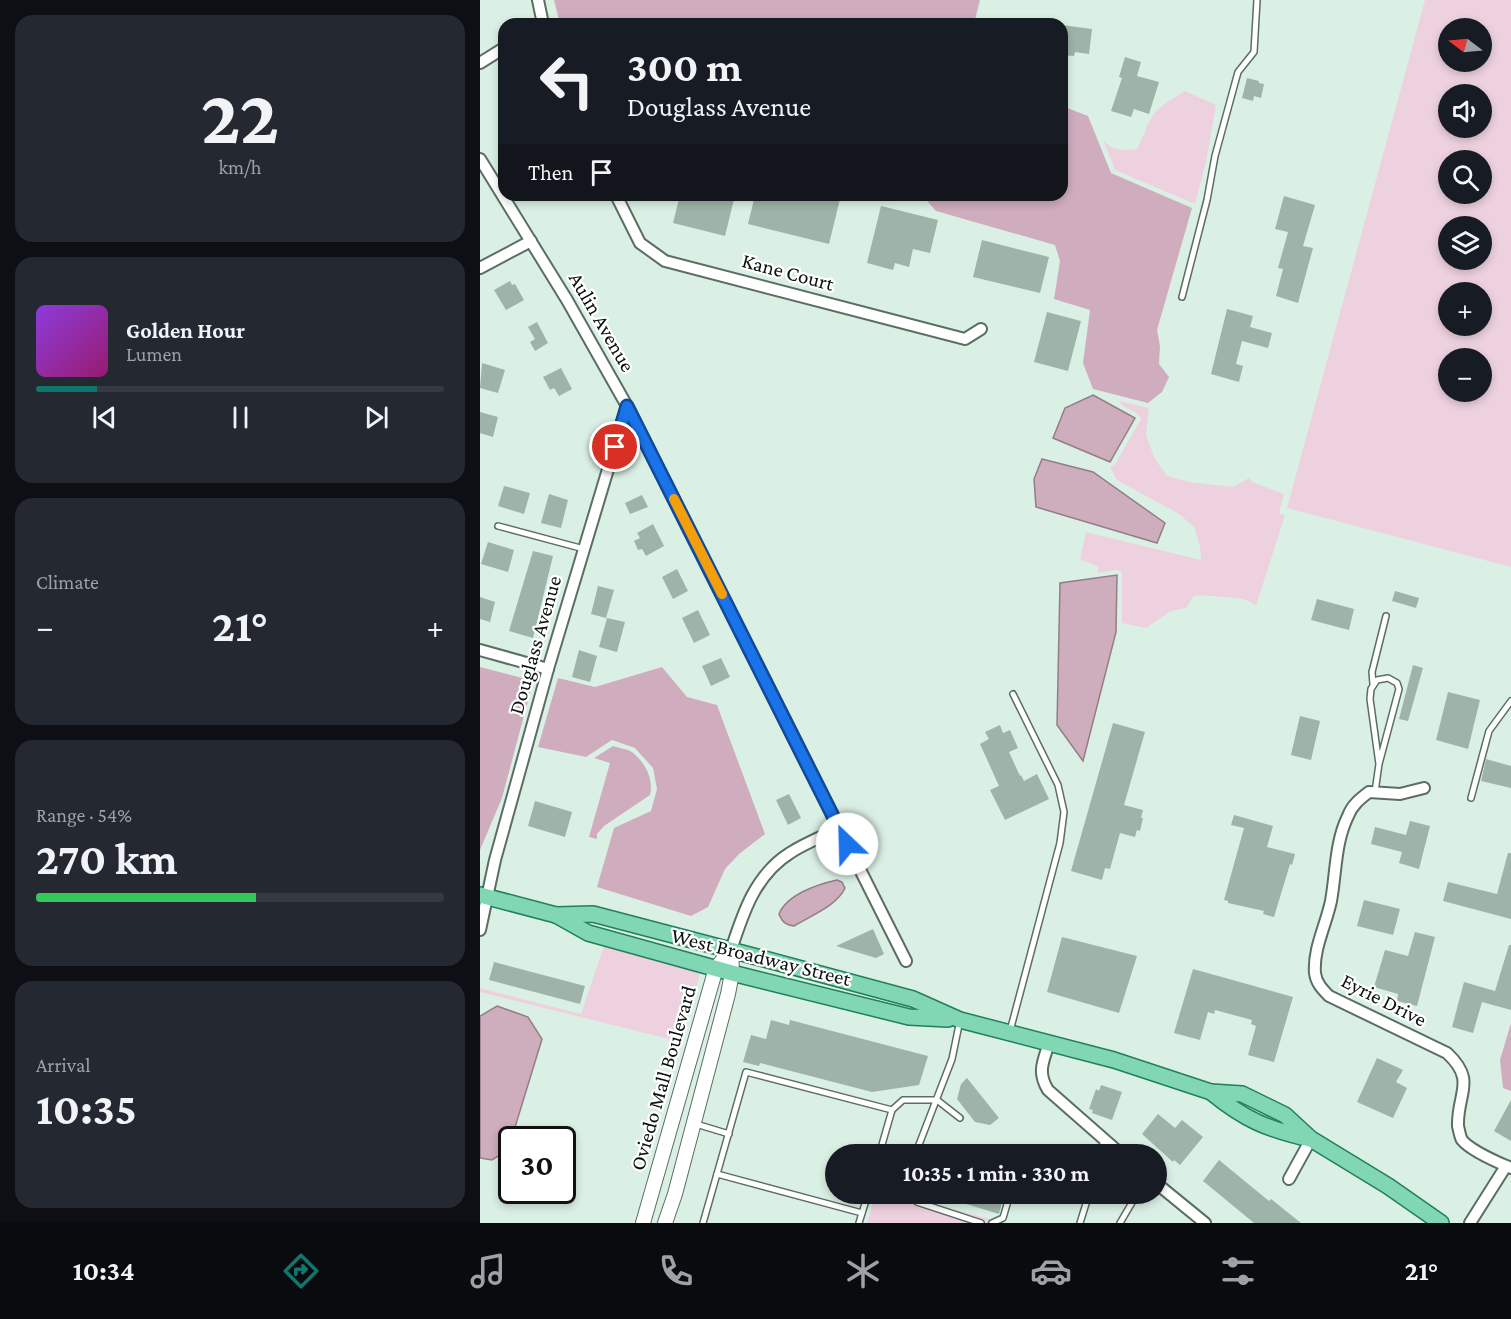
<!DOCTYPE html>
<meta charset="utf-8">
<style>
:root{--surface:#171b24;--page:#242831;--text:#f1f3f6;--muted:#9ea1a6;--line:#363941;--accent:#0f766e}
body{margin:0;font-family:"Crimson Pro",serif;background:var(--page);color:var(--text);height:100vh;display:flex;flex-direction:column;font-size:22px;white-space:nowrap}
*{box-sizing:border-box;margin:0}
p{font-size:20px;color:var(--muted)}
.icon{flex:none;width:33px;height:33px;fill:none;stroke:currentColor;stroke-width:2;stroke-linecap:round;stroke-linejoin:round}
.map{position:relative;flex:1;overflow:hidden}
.drawer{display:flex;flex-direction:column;gap:15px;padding:15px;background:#0d0f14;width:480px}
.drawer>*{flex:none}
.hud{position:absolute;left:18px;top:18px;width:570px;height:183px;border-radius:18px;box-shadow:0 3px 9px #0003;background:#171b24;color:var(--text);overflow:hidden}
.needle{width:39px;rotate:286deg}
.buttons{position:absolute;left:958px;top:18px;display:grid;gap:12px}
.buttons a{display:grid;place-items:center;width:54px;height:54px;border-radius:50%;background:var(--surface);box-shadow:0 3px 9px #0003;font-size:30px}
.speed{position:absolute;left:18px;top:1126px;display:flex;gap:12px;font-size:30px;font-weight:700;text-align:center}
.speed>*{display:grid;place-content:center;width:78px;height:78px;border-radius:50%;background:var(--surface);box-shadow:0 3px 9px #0003;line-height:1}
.speed .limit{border:3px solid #111;border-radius:9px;background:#fff;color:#111}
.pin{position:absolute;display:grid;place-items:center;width:51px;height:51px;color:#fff;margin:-26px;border:3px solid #fff;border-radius:50%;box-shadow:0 2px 6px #0007}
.me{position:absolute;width:66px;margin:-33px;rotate:336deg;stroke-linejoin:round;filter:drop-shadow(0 0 4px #0008)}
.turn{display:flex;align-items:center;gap:21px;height:126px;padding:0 30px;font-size:27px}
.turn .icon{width:78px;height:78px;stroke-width:2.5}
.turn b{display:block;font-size:42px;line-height:51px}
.then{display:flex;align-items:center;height:57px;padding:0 30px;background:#0003;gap:12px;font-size:22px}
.big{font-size:45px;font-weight:700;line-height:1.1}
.drawer .tile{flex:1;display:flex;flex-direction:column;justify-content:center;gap:9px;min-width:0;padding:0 21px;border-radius:18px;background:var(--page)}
.drawer .dial{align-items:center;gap:0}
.dial b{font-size:78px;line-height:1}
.song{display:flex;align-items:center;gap:18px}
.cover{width:72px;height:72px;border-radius:9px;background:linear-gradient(135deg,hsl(270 70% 55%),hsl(320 70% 35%))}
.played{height:6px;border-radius:3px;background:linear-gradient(90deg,var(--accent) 15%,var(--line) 15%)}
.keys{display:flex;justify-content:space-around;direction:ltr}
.heat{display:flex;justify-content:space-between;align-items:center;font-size:33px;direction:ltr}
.charge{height:9px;border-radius:4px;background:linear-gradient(90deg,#34c759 54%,var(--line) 0)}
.trip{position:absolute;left:345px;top:1144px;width:342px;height:60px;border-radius:30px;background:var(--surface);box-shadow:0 3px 9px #0003;font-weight:700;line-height:60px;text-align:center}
.menu{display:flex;height:96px;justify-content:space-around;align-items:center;background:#090b0e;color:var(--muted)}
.menu .icon{width:42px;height:42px}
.menu .on{color:var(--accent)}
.menu b{font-size:27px;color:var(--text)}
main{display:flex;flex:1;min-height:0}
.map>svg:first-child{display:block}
.green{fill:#eed1df;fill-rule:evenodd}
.forest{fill:#cfadbe}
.water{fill:#ceadbd;stroke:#937e88;stroke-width:1.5}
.building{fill:#9fb4a8}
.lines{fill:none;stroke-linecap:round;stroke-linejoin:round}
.lane-casing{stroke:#5b6e63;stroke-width:8}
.street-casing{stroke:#5b6e63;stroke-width:14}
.secondary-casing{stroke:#5b6e63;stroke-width:16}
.primary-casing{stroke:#217f59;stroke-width:18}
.lane{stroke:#fff;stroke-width:5}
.street{stroke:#fff;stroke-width:10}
.secondary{stroke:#fff;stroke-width:14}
.primary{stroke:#81d6b4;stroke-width:15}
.route-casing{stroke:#114b97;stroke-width:15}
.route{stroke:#1a73e8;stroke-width:10}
.slow{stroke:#f59e0b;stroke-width:10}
.labels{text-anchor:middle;stroke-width:4.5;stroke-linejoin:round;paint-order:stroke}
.street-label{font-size:21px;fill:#0a120e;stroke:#fff}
</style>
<main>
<section class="drawer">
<div class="tile dial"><b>22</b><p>km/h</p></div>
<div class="tile">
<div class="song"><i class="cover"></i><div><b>Golden Hour</b><p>Lumen</p></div></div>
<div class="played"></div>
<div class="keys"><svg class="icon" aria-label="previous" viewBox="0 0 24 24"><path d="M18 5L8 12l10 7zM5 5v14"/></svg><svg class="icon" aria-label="pause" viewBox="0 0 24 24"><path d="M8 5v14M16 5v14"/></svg><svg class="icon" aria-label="next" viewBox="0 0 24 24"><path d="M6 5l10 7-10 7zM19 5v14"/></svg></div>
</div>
<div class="tile"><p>Climate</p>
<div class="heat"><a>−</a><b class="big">21°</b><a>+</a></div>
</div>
<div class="tile"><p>Range · 54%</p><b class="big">270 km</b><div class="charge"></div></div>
<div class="tile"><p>Arrival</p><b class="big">10:35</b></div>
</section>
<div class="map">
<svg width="1031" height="1223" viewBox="0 0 1031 1223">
<rect width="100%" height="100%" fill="#dbf0e4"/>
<!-- green -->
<g class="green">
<path d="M 945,0 L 1031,0 L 1031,567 L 807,508 ZM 969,28 L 1002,28 L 1002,62 L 969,62 ZM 969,94 L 1002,94 L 1002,128 L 969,128 ZM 969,160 L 1002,160 L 1002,194 L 969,194 ZM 969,226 L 1002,226 L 1002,260 L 969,260 ZM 969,292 L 1002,292 L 1002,326 L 969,326 ZM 969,358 L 1002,358 L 1002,392 L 969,392 Z"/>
<path d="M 705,91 L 736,105 L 726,162 L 715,204 L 635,170 L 623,140 C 632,151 644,151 657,149 C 664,137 668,119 677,110 C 684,103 697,97 705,91 Z"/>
<path d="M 639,401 L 669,408 L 666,435 L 675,459 L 687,476 L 710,482 L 753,487 L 769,478 L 772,482 L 804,494 L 799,513 L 805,515 L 776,606 C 773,604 771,602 768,601 C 761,597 721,595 714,596 L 706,608 L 691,611 L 666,628 L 642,623 L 642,573 L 638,570 L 617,573 L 619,567 L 600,559 L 606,532 L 721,560 L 720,546 L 714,527 L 699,514 L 637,480 L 630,467 L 635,464 L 661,419 C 657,409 643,410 639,401 Z"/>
<polygon points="125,943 221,970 201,1042 0,992 0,988 101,1014"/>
<polygon points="396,1194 418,1194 525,1223 387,1223"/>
</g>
<!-- forest -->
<g class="forest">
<polygon points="74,0 500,0 494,24 80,24"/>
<polygon points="582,106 608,116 631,173 712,208 677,330 680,346 679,364 689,377 682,392 668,403 613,389 603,363 610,310 574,299 580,261 575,245 456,211 442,195 582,195"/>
<polygon points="0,667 46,679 50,693 22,798 0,850"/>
<polygon points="182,667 207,697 237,705 285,834 259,854 245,869 228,907 211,916 117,887 134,828 171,811 177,789 173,768 155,748 132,740 106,757 58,747 78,678 115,687"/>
<path d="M 133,746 C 139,748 147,749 152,752 C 165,762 174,779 170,795 L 124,826 L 117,834 L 117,839 L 109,837 L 130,763 L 114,758 Z"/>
<polygon points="1031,1023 1031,1091 1023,1088 1020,1060"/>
</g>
<!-- water -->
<g class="water">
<polygon points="613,395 655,418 630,462 573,438 585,408"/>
<polygon points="562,459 613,472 685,523 677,543 556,507 554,479"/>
<polygon points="637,575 636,632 603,761 577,725 580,583"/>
<path d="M 357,880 L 362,882 L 365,888 C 357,906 330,916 314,926 C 306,925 302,922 299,914 C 307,894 339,884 357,880 Z"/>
<polygon points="17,1006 48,1017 62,1039 28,1150 12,1160 0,1158 0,1016"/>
</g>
<!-- building -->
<g class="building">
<polygon points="582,25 612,29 609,54 595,52 594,56 582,55"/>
<polygon points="645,57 661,62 657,76 679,82 669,114 654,109 651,117 631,111 642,78 639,77"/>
<polygon points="767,78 779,81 779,83 784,84 781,98 774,96 773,101 762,98"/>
<polygon points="200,195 255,195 245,236 193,223"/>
<polygon points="275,195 361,195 349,244 268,224"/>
<polygon points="804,196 835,205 823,246 833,248 818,303 796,296 803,269 798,268 808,232 795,229"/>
<polygon points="401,206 458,220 450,253 433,249 429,267 415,263 413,270 387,263"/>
<polygon points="502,240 569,257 560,293 493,277"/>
<polygon points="30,281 32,285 35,284 44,300 26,310 14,290"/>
<polygon points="747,309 773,316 770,327 792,333 788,348 762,341 756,364 763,366 759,382 731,374"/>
<polygon points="567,312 601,321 588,371 554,362"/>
<polygon points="57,322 68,343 55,351 50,342 55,339 48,327"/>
<polygon points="2,363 25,370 18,393 0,388"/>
<polygon points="81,368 92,389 79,396 74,388 70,390 63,377"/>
<polygon points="0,412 18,417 13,437 0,433"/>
<polygon points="24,486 50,493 44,514 18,506"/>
<polygon points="69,494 88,500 81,528 61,523"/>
<polygon points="162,495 168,507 150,514 145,503"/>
<polygon points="173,524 184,546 166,556 162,549 158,550 154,541 160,538 157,533"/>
<polygon points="8,542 34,550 28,572 1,564"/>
<polygon points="53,551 73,556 53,638 29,631"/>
<polygon points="197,569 208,591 193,599 182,577"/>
<polygon points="118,586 134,590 126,618 111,614"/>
<polygon points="915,591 939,598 936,608 912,601"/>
<polygon points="0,597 15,602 10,622 0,619"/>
<polygon points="837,599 874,609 869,630 831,620"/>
<polygon points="218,610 230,635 214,643 202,618"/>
<polygon points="127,618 145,622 137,652 119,647"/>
<polygon points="99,650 117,656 110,682 92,677"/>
<polygon points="241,658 250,677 231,686 222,666"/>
<polygon points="933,665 943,668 928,721 919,719"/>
<polygon points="968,692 1000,700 988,749 956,740"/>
<polygon points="820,716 840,721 831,760 811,755"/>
<polygon points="633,723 665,732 644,805 663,810 661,818 663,818 660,831 657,830 655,837 640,833 630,869 625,868 622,880 591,871"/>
<polygon points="520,725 523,733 530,730 538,748 529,752 540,776 541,775 544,781 557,774 569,799 525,820 510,790 519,786 500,744 509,739 505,732"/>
<polygon points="1006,759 1031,766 1031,788 1001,781"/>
<polygon points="309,794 321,818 308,825 296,800"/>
<polygon points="55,801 92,812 85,837 48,826"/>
<polygon points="754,815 793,826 787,847 815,854 812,865 810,864 794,917 783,914 784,911 748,903 748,901 744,900 764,828 751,825"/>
<polygon points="930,821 950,826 939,869 919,863 922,852 891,844 895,827 926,835"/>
<polygon points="1028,853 1031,853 1031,919 963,901 968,882 1017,894"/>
<polygon points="884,900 920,909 913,935 877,926"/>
<polygon points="393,929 404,954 396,958 356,946"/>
<polygon points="935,932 955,937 937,1006 917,1001 918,994 894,987 905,950 928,956"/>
<polygon points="582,937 657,956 639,1013 567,992"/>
<polygon points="1029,945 1031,945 1031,1010 1002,1002 993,1033 972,1027 984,982 1015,991"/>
<polygon points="14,962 105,986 100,1004 9,980"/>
<polygon points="713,969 813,997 794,1062 768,1055 776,1026 771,1024 772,1020 735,1010 734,1014 728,1012 720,1040 694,1033"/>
<polygon points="291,1020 309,1025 310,1020 448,1056 439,1085 392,1092 280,1063 279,1066 263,1062 271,1035 286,1039"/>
<polygon points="897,1058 923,1070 916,1082 927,1088 913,1118 877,1102"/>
<polygon points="487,1078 519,1118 510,1125 495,1122 477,1099 481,1084"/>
<polygon points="621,1085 642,1092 632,1120 612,1113 613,1110 609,1109 616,1089 619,1091"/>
<polygon points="1031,1100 1031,1141 1014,1131"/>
<polygon points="678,1114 695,1128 702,1120 723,1137 700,1165 694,1160 693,1162 662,1134"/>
<polygon points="739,1160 789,1201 791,1199 821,1223 774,1223 723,1181"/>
<polygon points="460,1194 524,1194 519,1214 460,1196"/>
</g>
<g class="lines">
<defs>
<g id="lane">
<polyline points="702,297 727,200 735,156 758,72 774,52 777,0"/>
<polyline points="18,526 104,549"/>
<polyline points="893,684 892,672 906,616"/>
<polyline points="895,792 899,764 919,689 917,683 908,678 897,680 891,689 890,699 899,764"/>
<polyline points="991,798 1009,731 1031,701"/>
<polyline points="530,1031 580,843 584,812 578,785 533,694"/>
<polyline points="412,1110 423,1100 457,1100 480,1118"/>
<polyline points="216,1124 249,1134"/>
<polyline points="435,1155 472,1059 480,1020"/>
<polyline points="620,1155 624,1140"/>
<polyline points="237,1174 266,1072 412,1110 399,1155"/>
<polyline points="433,1194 437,1202 501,1223"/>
<polyline points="382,1213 388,1194"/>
<polyline points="223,1223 237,1174 382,1213 379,1223"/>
<polyline points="512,1223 523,1218 530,1194"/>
<polyline points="600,1223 609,1194"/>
<polyline points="640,1223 657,1194"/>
</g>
<g id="street">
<polyline points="58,0 63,24"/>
<polyline points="0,63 24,48"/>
<polyline points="0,159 87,300 147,406 426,961"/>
<polyline points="136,195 160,243 185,261 485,339 501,329"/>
<polyline points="0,268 51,241"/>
<polyline points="0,650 68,669"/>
<path d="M 944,788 L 920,794 L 889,792 C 880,799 872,805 868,816 C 855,842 856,874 851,901 C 846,925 833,949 835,973 C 836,983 843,990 849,996 L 967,1053 C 997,1081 977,1093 978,1126 C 979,1130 980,1137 982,1140 C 990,1150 1019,1163 1031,1168"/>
<polyline points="0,930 15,860 68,669 147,406"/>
<path d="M 251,950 C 263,913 275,875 310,853 C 325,843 344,836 360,828"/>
<path d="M 569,1043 C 563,1062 557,1072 568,1090 L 642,1155"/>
<polyline points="809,1179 831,1139"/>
<polyline points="676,1183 725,1223"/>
<polyline points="990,1223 1026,1166"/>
</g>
<g id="secondary">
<polyline points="163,1223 236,968 251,950"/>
<polyline points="185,1223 195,1194 248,994 252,973 251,950"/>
</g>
<g id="primary">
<polyline points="0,895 76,915 113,914 277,957 433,999 480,1020 634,1060 731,1092 762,1094 805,1115 831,1139 908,1186 961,1223"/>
<polyline points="76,915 108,933 252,973 429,1017 468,1019"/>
<path d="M 731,1092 C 765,1120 787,1129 830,1139"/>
</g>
</defs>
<!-- lane casing -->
<use href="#lane" class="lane-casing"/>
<!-- street casing -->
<use href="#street" class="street-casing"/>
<!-- secondary casing -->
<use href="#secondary" class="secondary-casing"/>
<!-- primary casing -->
<use href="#primary" class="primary-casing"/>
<!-- lane -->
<use href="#lane" class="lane"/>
<!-- street -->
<use href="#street" class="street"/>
<!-- secondary -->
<use href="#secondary" class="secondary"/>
<!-- primary -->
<use href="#primary" class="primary"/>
</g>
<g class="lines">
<defs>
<polyline id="route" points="135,447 147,406 367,844"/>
</defs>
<!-- route casing -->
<use href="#route" class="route-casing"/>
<!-- route -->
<use href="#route" class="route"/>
<!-- slow -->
<polyline class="slow" points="194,499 242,594"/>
</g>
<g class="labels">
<!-- street labels -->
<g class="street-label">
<text transform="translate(308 272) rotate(15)" y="7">Kane Court</text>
<text transform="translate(122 322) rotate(60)" y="7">Aulin Avenue</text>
<text transform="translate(55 645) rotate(-74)" y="7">Douglass Avenue</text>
<text transform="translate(281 957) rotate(14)" y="7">West Broadway Street</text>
<text transform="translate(904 1000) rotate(27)" y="7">Eyrie Drive</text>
<text transform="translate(183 1078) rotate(-74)" y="7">Oviedo Mall Boulevard</text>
</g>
</g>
</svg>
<div class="buttons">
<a><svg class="needle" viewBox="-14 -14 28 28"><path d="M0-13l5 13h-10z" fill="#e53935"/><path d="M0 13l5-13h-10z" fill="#9ea1a6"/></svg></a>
<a><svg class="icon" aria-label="sound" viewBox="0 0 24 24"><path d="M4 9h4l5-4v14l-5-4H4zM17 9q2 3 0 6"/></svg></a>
<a><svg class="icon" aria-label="search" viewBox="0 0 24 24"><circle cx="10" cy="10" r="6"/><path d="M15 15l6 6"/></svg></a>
<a><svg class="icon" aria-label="layers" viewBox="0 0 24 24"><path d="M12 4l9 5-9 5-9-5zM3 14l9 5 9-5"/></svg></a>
<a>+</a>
<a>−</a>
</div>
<div class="speed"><div class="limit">30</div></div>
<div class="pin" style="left:135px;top:447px;background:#d93025"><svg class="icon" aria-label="arrive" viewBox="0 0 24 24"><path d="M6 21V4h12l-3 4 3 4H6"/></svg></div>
<svg class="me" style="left:367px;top:844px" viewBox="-20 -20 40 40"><circle r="19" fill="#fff"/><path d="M0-13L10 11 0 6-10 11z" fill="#1a73e8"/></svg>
<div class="trip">10:35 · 1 min · 330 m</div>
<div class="hud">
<div class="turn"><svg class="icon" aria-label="left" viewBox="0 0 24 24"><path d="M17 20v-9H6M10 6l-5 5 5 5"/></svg><div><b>300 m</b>Douglass Avenue</div></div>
<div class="then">Then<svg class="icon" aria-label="arrive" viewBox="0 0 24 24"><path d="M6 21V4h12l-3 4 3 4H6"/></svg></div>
</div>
</div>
</main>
<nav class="menu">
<b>10:34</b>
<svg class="icon on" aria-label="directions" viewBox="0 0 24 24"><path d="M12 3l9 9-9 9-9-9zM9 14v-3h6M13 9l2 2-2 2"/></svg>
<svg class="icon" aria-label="music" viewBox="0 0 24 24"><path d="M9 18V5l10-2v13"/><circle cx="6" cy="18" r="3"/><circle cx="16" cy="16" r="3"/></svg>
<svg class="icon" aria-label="phone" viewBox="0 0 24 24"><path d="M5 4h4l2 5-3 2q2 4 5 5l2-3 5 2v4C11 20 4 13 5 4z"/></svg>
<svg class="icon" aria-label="climate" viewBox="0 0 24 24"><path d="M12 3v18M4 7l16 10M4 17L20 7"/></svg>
<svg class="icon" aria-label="car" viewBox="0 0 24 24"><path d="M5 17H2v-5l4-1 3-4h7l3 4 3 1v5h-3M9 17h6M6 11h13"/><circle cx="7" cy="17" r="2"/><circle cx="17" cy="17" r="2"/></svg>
<svg class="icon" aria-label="filters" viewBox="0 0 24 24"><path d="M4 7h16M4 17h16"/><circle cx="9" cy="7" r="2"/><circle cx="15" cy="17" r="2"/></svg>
<b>21°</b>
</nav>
